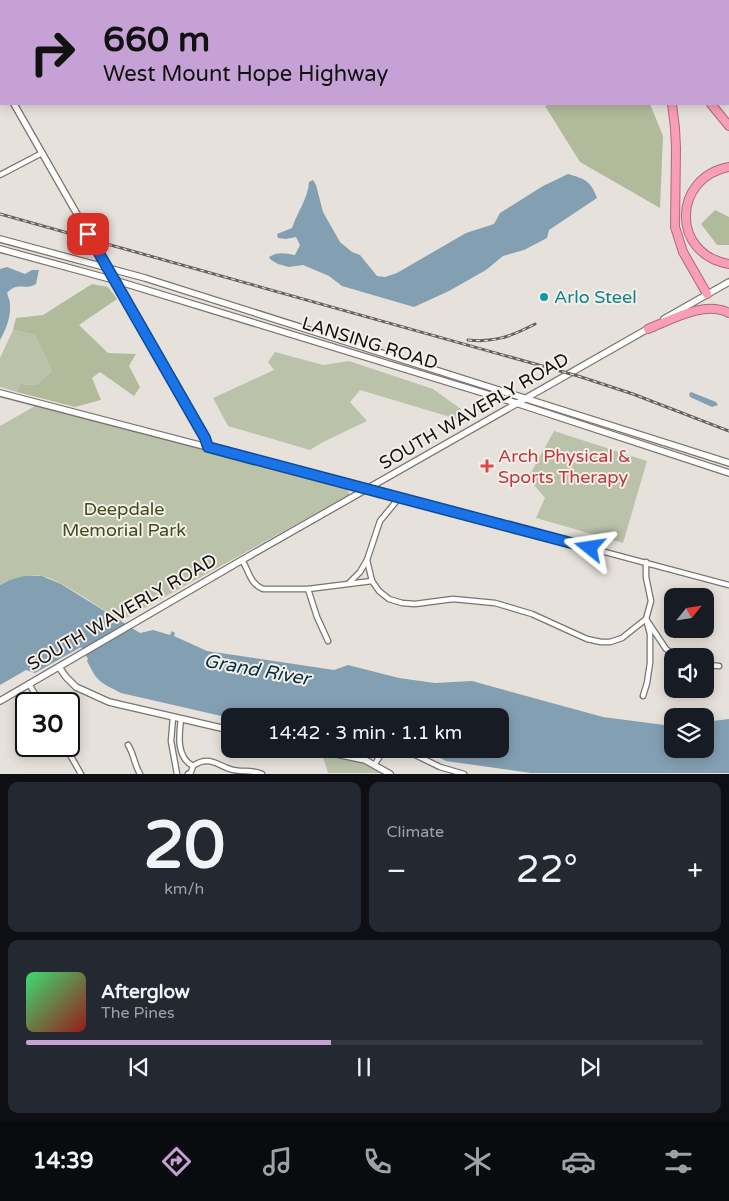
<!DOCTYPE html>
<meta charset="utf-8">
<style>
:root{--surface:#171b24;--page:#242831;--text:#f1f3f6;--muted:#9ea1a6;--line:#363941;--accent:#c5a1d5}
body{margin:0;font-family:"Varela Round",sans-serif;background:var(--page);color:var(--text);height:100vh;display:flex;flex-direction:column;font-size:19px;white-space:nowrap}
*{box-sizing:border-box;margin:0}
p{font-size:16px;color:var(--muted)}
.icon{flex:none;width:28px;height:28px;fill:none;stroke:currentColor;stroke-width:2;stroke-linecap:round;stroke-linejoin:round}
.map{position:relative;height:774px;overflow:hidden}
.sheet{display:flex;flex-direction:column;gap:8px;padding:8px;background:#0d0f14;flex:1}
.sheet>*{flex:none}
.guide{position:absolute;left:0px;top:0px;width:730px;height:105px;box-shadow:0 2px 12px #0003;background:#c5a1d5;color:#111;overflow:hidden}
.needle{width:32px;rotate:60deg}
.buttons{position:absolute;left:664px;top:588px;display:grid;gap:10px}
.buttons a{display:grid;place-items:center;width:50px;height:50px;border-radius:10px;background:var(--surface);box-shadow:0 2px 12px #0003;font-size:25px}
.speed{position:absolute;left:15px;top:692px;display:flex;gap:10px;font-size:25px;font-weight:700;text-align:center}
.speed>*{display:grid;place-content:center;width:65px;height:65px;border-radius:50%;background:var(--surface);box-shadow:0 2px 12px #0003;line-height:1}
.speed .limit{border:2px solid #111;border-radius:8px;background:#fff;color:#111}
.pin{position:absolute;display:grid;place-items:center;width:42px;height:42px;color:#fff;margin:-21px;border-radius:10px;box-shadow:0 2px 8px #0006}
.me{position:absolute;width:55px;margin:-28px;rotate:285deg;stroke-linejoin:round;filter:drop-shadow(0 0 4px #0008)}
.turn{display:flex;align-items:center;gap:18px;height:105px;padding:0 20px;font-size:22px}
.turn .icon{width:65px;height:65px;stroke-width:2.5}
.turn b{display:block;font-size:35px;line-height:42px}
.big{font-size:38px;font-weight:600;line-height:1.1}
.sheet .widget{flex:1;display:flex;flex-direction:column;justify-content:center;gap:8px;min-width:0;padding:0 18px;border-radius:10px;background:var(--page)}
.sheet .dial{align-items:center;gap:0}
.dial b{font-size:65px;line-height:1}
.song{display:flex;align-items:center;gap:15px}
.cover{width:60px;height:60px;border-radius:8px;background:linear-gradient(135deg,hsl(140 70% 55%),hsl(0 70% 35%))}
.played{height:5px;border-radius:2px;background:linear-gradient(90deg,var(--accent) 45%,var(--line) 45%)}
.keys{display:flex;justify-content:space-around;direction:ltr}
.heat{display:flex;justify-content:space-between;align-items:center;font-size:28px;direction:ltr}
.sheet .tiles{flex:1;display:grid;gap:8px;grid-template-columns:1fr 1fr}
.widget:last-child{grid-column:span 2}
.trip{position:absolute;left:221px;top:708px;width:288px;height:50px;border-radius:10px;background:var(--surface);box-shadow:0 2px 12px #0003;font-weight:600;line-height:50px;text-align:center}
.tabs{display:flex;height:80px;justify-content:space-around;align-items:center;background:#090b0e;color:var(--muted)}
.tabs .icon{width:35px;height:35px}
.tabs .active{color:var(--accent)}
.tabs b{font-size:22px;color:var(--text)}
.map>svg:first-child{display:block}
.green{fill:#bbc2aa}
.forest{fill:#b2ba9c}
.water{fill:#839fb2}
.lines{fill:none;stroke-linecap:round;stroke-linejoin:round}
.street-casing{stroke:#79746e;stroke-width:7}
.secondary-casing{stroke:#79746e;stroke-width:8}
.highway-casing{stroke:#a86c7b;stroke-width:10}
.street{stroke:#fff;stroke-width:4.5}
.secondary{stroke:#fff;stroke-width:5.5}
.highway{stroke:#f99eb6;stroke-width:8}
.rail-casing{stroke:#65615e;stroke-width:3}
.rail{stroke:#f4efe8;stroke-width:1;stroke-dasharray:4;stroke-linecap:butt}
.route-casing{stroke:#114b97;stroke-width:12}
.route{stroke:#1a73e8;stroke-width:9}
.culture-dot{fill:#0f9aa8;stroke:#f4efe8;stroke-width:2}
.health-dot{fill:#e0444e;stroke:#f4efe8;stroke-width:2}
.labels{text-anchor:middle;stroke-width:4;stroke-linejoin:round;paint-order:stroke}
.culture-label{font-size:18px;fill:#0d838f;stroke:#f4efe8;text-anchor:start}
.street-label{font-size:18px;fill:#12100e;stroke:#f4efe8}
.health-label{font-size:18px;fill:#be3a42;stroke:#f4efe8;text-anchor:start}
.park-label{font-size:18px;fill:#424c1c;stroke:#f4efe8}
.water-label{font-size:19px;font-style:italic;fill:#062e43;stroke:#f4efe8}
</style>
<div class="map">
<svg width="729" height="774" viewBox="0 0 729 774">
<rect width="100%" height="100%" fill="#e7e1db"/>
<!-- green -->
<g class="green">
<polygon points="13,330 35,335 52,371 37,385 20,384 17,392 0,387 0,358"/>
<polygon points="275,352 323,365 349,361 433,389 461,409 457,419 360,390 350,402 367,421 323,442 310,450 228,426 213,398 274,370 268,362"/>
<path d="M 35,406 L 347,488 L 349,493 L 349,495 L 121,621 C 105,611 58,578 42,576 C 32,574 9,580 0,585 L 0,426 Z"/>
<polygon points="554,431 647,461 623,543 536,518 545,498 528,478"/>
<polygon points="322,754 363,763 383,773 328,773"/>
</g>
<!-- forest -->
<g class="forest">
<polygon points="96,0 215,0 216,1 98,1"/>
<polygon points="550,104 650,104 663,136 660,208 580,162 545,106"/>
<polygon points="715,210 729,217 729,245 717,245 701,224"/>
<polygon points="92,284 108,287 117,299 79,325 108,353 136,354 129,366 140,387 134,396 100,372 92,378 101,400 75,407 17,392 20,384 37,385 52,371 35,335 13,330 16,318 43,315"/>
</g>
<!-- water -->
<g class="water">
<path d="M 568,174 C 585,179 591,181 597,198 L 549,230 L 547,238 L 524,250 L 503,256 L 486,270 L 449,291 L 414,307 L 342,286 L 329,276 L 303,265 L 289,267 L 278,264 L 271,260 L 269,257 C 279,251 285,254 295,255 L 300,245 L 296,237 L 286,239 L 278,238 L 277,234 L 292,228 C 297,212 308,199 309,182 L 313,180 L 316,185 L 323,212 L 340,242 L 352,252 L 360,255 L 377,276 L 385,277 L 397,273 L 466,233 L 494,224 L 500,213 L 543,186 Z"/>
<path d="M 7,267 L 25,274 L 32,270 L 39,270 L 36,284 C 25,291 18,281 7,293 C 8,297 10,300 10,305 C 11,316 6,330 0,340 L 0,269 Z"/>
<polygon points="691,392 716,402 718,405 712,407 690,397 689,394"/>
<path d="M 24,576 L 42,576 L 61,584 L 140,633 L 153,630 L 170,635 L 172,631 L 175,633 L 174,636 L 207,651 L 334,670 L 348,665 L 399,678 L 435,683 L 472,681 L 603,717 L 672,726 L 672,749 L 705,749 L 705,722 L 729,719 L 729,773 L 531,773 L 446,761 L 422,749 L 500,749 L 500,716 L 230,716 L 230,718 L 121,693 C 100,682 98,683 87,661 L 88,659 L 81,647 L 35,673 L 26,670 L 0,685 L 0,585 L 10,580 Z"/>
</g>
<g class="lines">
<defs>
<g id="street">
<polyline points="728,0 729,1"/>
<polyline points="0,175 42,153"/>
<polyline points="368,489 729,585"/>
<polyline points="399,498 380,521 367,560 372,581 379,591 389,599 402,603 415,604 453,599 495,603 532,614 587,639 601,642 610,642 622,638 646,619 666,649 676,656"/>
<path d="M 242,560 C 249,571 250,584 263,589 L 308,589 L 372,581"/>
<polyline points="349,583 360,572 367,560"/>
<polyline points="308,589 317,617 328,641"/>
<polyline points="705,665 719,666"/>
<polyline points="29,684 41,704"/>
<polyline points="643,696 647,683 650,663 650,634 646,619 651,601 646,577 646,562"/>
<polyline points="173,717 171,741 177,774"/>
<path d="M 181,719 C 179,735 176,757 193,766"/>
<path d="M 128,745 C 134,754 134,764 140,774"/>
<polyline points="65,746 81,774"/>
<polyline points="403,749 440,767 464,774"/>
<polyline points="375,764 383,751 388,749"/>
<path d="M 188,774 L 191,772 L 193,766 C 197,763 202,761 207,761 C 216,761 222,767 230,769 C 240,773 251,769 262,774"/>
</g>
<g id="secondary">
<polyline points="0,80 1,82"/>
<polyline points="14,104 205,438 208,447"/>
<polyline points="0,239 145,278 729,463"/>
<polyline points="0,249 114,280 516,403 729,473"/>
<polyline points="664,319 729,282"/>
<polyline points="0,393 368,489"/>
<polyline points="59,667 66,677 76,687 109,702 230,730"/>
<polyline points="0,701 242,560 651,327"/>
<polyline points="313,749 365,760 390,774"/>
</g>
<g id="highway">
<polyline points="618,0 619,1"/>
<polyline points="626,0 627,1"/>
<polyline points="649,0 651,1"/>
<polyline points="729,98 729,99"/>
<polyline points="672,104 675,128 676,148 675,227 683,252 707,294"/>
<polyline points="711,104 729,126"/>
<path d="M 729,167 C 672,178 671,254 729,264"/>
<path d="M 648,329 C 671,320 705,300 729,313"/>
</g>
</defs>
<!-- street casing -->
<use href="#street" class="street-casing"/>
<!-- secondary casing -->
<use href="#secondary" class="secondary-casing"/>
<!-- highway casing -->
<use href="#highway" class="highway-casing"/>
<!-- street -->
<use href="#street" class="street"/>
<!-- secondary -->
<use href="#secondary" class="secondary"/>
<!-- highway -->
<use href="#highway" class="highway"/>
<defs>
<g id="rail">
<polyline points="0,214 578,376 633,394 729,431"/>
<path d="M 468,340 C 494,343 512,336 535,324"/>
</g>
</defs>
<!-- rail casing -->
<use href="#rail" class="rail-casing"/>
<!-- rail -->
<use href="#rail" class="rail"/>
</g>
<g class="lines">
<defs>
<polyline id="route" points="88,234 205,438 208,447 590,548"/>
</defs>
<!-- route casing -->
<use href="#route" class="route-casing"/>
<!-- route -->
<use href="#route" class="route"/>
</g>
<!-- markers -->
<circle class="culture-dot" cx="544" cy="297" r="5"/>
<path class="health-dot" d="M484.5 458.5h5v5h5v5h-5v5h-5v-5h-5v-5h5z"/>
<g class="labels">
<!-- culture labels -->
<g class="culture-label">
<text x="554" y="303">Arlo Steel</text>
</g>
<!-- street labels -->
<g class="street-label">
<text transform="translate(370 343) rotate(17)" y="6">LANSING ROAD</text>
<text transform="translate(474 411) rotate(-30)" y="6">SOUTH WAVERLY ROAD</text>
<text transform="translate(122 612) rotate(-30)" y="6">SOUTH WAVERLY ROAD</text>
</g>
<!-- health labels -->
<g class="health-label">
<text x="498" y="462">Arch Physical &amp;<tspan x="498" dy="21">Sports Therapy</tspan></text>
</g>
<!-- park labels -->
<g class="park-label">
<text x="124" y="515">Deepdale<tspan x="124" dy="21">Memorial Park</tspan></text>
</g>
<!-- water labels -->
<g class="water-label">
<text transform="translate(257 669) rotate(10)" y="7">Grand River</text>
</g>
</g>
</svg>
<div class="buttons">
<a><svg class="needle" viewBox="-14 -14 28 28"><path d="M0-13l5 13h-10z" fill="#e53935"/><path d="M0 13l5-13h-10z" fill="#9ea1a6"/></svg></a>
<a><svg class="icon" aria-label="sound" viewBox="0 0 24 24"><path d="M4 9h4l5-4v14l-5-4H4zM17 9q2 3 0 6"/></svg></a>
<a><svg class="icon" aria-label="layers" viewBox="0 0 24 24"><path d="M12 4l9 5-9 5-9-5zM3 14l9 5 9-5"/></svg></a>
</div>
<div class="speed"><div class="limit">30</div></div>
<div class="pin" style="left:88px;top:234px;background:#d93025"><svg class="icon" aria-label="arrive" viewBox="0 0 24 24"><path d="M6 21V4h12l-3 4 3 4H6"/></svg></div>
<svg class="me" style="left:590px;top:548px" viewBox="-20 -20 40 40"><path d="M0-17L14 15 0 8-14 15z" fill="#1a73e8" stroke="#fff" stroke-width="4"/></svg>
<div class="trip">14:42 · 3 min · 1.1 km</div>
<div class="guide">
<div class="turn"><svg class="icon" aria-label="right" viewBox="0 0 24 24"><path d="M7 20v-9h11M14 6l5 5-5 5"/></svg><div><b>660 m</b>West Mount Hope Highway</div></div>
</div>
</div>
<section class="sheet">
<div class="tiles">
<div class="widget dial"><b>20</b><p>km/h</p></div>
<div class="widget"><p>Climate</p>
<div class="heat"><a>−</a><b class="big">22°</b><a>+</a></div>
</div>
<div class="widget">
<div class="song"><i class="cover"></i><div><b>Afterglow</b><p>The Pines</p></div></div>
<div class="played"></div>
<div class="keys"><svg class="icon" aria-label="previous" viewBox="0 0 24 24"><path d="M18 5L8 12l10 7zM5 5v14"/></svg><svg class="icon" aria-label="pause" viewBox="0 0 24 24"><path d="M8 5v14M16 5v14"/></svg><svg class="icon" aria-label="next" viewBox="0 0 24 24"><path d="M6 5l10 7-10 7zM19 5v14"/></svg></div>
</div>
</div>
</section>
<nav class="tabs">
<b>14:39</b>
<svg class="icon active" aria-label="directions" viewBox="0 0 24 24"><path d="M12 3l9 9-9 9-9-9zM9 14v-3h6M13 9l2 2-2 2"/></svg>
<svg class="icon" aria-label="music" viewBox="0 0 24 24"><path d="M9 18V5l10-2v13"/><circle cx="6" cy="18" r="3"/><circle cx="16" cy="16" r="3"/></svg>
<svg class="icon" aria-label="phone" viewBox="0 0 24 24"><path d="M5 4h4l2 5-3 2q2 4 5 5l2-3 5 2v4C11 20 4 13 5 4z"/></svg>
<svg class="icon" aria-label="climate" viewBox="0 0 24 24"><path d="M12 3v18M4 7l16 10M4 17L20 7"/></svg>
<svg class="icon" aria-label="car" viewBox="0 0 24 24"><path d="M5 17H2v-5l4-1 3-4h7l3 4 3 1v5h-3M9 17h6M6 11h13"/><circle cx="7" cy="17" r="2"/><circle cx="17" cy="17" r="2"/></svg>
<svg class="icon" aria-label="filters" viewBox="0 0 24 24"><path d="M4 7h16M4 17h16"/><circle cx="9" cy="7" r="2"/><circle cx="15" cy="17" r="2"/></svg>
</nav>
